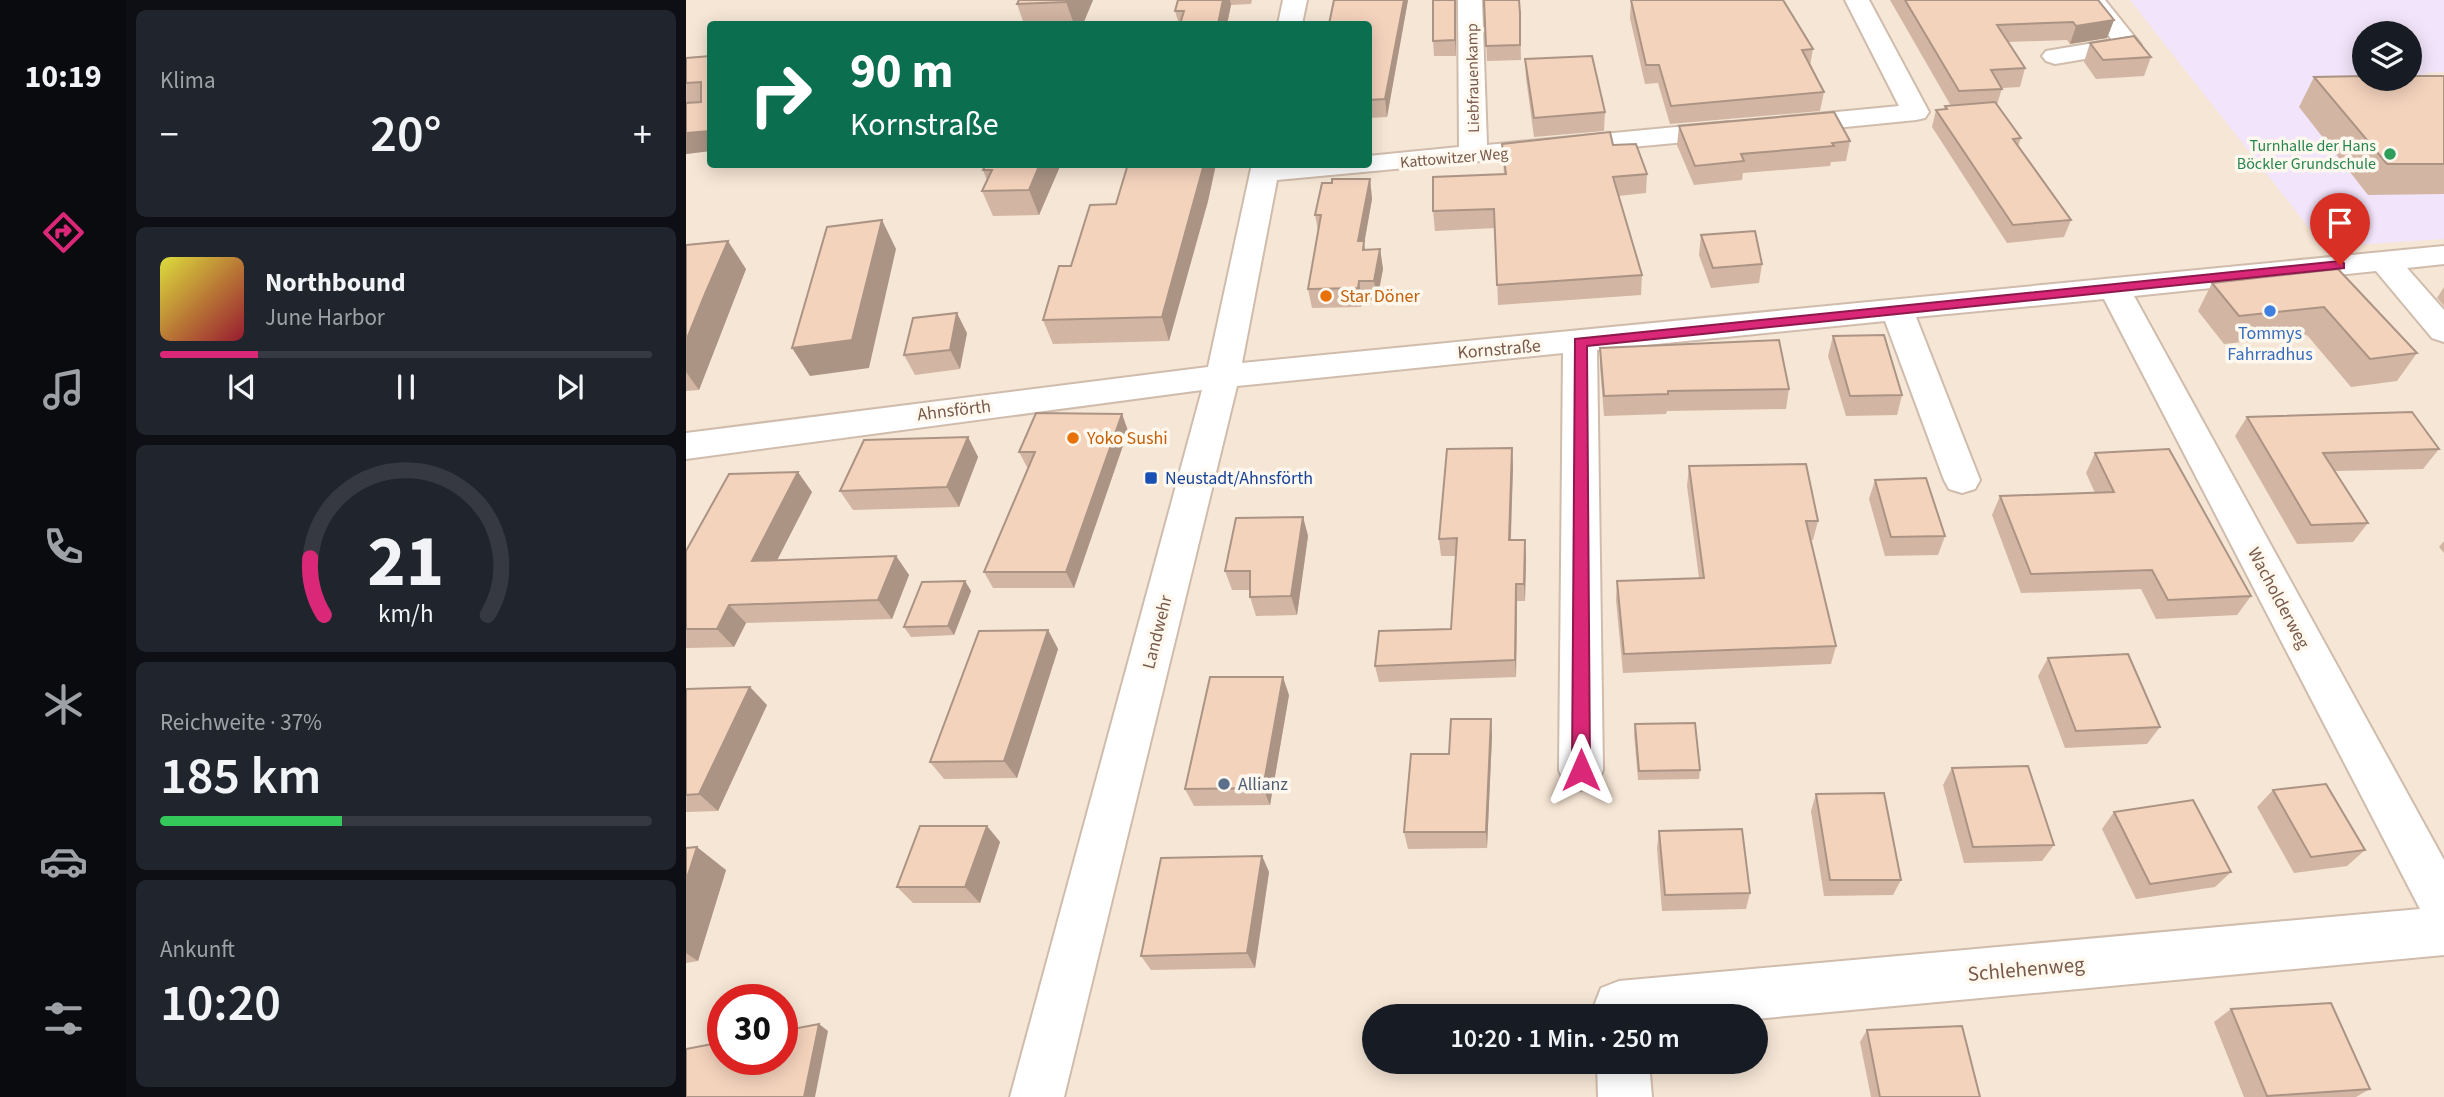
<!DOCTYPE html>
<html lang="de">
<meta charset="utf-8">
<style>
:root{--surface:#171b24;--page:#20242c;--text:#f1f3f6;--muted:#9ea1a6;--line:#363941;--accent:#db2777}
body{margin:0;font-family:"Source Sans 3",sans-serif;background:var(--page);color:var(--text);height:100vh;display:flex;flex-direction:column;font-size:26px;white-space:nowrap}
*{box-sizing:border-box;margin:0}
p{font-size:23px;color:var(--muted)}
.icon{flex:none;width:38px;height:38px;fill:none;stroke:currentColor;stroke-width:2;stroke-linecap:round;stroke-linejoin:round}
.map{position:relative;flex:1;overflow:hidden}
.details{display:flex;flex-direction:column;gap:10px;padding:10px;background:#0d0f14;width:560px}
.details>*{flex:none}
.top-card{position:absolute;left:21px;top:21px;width:665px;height:147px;border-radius:7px;box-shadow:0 4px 18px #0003;background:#0b6e4f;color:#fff;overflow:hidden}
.fabs{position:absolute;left:1666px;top:21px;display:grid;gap:14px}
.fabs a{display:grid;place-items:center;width:70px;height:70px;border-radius:50%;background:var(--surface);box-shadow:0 4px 18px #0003;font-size:35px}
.speed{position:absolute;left:21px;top:984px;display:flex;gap:14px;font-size:35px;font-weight:700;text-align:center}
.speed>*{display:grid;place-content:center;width:91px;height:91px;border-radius:50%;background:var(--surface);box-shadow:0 4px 18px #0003;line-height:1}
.speed .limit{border:10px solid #d22;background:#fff;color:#111}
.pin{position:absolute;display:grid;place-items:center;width:60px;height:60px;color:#fff;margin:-72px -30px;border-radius:50% 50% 50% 0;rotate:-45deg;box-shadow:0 0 7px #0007}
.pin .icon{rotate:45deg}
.me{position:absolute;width:77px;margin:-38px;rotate:0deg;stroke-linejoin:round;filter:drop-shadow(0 0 5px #0008)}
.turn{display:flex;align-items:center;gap:24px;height:147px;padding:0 28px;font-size:32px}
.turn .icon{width:91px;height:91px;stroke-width:2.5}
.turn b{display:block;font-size:49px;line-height:60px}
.big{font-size:52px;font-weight:600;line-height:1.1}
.details .widget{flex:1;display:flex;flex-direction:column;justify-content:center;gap:10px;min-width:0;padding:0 24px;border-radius:10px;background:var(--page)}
.details .dial{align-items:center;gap:0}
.dial svg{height:182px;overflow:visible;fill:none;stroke:var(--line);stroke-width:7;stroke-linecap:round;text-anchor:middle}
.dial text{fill:var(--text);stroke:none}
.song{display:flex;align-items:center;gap:21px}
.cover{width:84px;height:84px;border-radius:10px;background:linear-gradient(135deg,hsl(60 70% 55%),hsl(350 70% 35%))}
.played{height:7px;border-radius:4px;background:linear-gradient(90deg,var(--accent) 20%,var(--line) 20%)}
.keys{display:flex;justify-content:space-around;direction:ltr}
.heat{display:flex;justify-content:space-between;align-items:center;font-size:38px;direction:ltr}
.charge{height:10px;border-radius:5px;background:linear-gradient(90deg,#34c759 37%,var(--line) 0)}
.trip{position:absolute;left:676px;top:1004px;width:406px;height:70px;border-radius:35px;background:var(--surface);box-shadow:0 4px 18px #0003;font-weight:600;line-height:70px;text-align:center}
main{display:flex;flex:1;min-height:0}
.dock{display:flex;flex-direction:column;width:126px;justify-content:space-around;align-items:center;background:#090b0e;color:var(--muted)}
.dock .icon{width:49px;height:49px}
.dock .active{color:var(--accent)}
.dock b{font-size:32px;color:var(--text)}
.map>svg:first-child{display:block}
.residential{fill:#f6e6d5;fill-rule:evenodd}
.education{fill:#f2e4fa;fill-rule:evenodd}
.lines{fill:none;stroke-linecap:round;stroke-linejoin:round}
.minor-casing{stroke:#d0bcac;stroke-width:4}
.minor{fill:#fff;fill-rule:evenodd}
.wall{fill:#d2b5a3}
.shaded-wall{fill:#ab9484}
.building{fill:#f4d3bd;stroke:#ab9484;stroke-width:2}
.route{fill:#db2777;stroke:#8e194d;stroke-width:2}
.leisure-dot{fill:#2e9e5b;stroke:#fff8ef;stroke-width:2.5}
.food-dot{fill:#e8710a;stroke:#fff8ef;stroke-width:2.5}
.shop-dot{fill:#3f7fe0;stroke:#fff8ef;stroke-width:2.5}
.transit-dot{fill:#1a4fb4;stroke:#fff8ef;stroke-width:2.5}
.service-dot{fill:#5c6f8a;stroke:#fff8ef;stroke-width:2.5}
.labels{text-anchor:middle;stroke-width:7;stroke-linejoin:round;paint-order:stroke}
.far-street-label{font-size:16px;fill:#795a4a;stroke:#fff8ef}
.far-leisure-label{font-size:16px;fill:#27864d;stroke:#fff8ef;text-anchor:end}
.food-label{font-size:18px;fill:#c56008;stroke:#fff8ef;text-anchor:start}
.shop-label{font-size:18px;fill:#366cbe;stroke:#fff8ef}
.street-label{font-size:18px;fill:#795a4a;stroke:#fff8ef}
.transit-label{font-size:18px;fill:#164399;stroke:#fff8ef;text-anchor:start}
.service-label{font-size:18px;fill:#4e5e75;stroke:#fff8ef;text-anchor:start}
.near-street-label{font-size:21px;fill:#795a4a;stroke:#fff8ef}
</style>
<main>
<nav class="dock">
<b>10:19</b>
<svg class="icon active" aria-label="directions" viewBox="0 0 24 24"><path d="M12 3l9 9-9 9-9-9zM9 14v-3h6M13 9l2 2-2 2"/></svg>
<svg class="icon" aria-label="music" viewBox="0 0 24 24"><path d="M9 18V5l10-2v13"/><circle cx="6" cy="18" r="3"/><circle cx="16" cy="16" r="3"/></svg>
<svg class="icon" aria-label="phone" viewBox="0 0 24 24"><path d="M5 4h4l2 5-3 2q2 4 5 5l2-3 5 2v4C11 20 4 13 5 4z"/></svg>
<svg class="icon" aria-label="climate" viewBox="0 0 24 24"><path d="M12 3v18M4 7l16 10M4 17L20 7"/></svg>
<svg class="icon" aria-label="car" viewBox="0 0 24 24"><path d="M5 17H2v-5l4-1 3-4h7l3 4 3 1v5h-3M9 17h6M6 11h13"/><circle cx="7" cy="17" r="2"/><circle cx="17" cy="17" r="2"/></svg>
<svg class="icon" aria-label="filters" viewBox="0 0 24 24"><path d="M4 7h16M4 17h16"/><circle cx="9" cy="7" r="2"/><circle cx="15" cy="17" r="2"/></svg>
</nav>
<section class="details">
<div class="widget"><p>Klima</p>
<div class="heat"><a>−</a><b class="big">20°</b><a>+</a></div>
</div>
<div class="widget">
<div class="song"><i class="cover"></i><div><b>Northbound</b><p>June Harbor</p></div></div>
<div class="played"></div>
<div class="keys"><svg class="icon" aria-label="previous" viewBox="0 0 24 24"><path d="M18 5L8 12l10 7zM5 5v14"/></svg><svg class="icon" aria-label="pause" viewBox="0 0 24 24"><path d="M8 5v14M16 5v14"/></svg><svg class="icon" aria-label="next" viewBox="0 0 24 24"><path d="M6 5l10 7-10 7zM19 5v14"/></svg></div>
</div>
<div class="widget dial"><svg viewBox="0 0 100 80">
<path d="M14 69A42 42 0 1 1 86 69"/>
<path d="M14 69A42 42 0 0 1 8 44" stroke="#db2777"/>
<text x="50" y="56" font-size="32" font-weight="700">21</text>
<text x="50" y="72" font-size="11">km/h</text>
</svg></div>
<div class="widget"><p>Reichweite · 37%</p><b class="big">185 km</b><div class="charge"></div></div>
<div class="widget"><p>Ankunft</p><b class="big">10:20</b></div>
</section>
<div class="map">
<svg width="1758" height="1097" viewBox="0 0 1758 1097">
<rect width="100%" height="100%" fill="#fdf5e7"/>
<!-- residential -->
<path class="residential" d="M 0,0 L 1758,0 L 1758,1097 L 0,1097 ZM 24,24 L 682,24 L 682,164 L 24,164 ZM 1678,33 L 1724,33 L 1724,79 L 1678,79 ZM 37,999 L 96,999 L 96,1059 L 37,1059 ZM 688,1017 L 1069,1017 L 1069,1062 L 688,1062 Z"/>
<!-- education -->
<path class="education" d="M 1444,0 L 1758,0 L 1758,72 L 1738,73 L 1758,94 L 1758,239 L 1638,247 ZM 1678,33 L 1724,33 L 1724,79 L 1678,79 Z"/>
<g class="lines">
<defs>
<g id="minor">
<polygon points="597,0 621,0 616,24 592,24"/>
<polygon points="772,0 796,0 801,145 1043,122 1053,124 1057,130 1053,136 1043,138 591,180 556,363 1758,246 1758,264 1721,268 1758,310 1758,342 1746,338 1690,271 1448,296 1758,860 1758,955 1069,1019 908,1017 908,1006 915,988 933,981 1734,909 1418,299 1230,317 1294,480 1289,489 1276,493 1263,489 1258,480 1199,321 911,350 917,770 911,784 895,790 879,784 873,770 877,353 551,386 378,1097 324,1097 516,390 0,459 0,433 522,367 566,164 682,164 682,156 773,147"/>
<polygon points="1159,0 1183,0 1243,112 1239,118 1230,120 1099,133 1089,131 1086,125 1089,119 1099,117 1213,106"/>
<polygon points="1395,0 1419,0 1455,45 1452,50 1369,64 1360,61 1356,56 1360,51 1426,40"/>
<polygon points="911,1062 963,1062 966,1097 912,1097"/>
</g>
</defs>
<!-- minor casing -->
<use href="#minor" class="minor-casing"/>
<!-- minor -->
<use href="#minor" class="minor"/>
</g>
<!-- wall -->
<g class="wall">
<polygon points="333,0 407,0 397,24 338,24 331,4"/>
<polygon points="492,0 566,0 565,4 545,5 541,24 493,24 489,11"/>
<polygon points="648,0 722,0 701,117 683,118 682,121 682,24"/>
<polygon points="770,0 770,56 748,56 747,41"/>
<polygon points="798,0 834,13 835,60 801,61"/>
<polygon points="945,0 1127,49 1124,66 1138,92 1134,111 984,124 972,83 959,84 944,18"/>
<polygon points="1204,0 1412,0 1428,20 1421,38 1384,44 1381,40 1322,42 1339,68 1334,87 1316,88 1311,105 1335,138 1332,146 1385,220 1378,237 1321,243 1246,127 1250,110 1258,109 1259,106 1265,106"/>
<polygon points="1404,43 1465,57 1458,76 1410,79 1398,62"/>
<polygon points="24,56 24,151 0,154 0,58"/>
<polygon points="839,59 919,112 918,131 848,137 840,78"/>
<polygon points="1758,76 1758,194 1682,195 1613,107 1628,77"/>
<polygon points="993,126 1164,141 1160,161 1145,162 1144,166 1057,173 1056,180 1008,185 991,145"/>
<polygon points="816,144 927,145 961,174 960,193 932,196 956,275 955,295 812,305 809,228 749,231 747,211 818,175"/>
<polygon points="300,164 375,164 353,215 307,216 296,191 301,180 297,170"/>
<polygon points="442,164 530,164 522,201 483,341 367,344 357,320 385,266 430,204"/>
<polygon points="684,179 686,199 678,244 679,250 694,249 697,269 691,300 676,301 675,307 626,308 622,289 632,231 629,215 646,183"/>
<polygon points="1015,235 1076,264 1073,283 1025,288 1013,255"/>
<polygon points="0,245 60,269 13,390 0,391"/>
<polygon points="1652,269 1731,353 1711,381 1665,387 1621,335 1538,344 1512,311 1526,283"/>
<polygon points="1758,287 1758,306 1751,298"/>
<polygon points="281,333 274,369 229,375 218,355"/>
<polygon points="1147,336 1216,395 1211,415 1160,416 1142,356"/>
<polygon points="914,348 1103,389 1100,409 981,411 980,414 918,416 914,367"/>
<polygon points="436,414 442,431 388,588 307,588 298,572 342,469 333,452"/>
<polygon points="1561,417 1753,449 1737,469 1649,471 1682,523 1667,542 1611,544 1549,436"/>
<polygon points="282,437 292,457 273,507 167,510 154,491"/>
<polygon points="1409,453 1565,596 1551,615 1470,619 1455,589 1335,593 1306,515 1314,496 1409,493 1400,473"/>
<polygon points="827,466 825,540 840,557 839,601 831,601 830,677 693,682 689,666 765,629 770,556 755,556 753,539"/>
<polygon points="1003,466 1132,521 1127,540 1124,540 1150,646 1145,664 937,673 930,600 931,581 1013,578 1001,486"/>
<polygon points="1189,480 1259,536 1252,555 1199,556 1183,499"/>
<polygon points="126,492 91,560 210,556 223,575 206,619 60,623 48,647 0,648 0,551"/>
<polygon points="617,517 622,536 611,615 570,616 564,597 564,590 546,590 539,571"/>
<polygon points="1758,541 1758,553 1753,547"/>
<polygon points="279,581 285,591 268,635 225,637 218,627"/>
<polygon points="362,630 372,649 331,778 258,779 244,762"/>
<polygon points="1362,658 1474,727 1461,744 1379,748 1352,676"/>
<polygon points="0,689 81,705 32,811 0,812"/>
<polygon points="603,695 584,805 508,806 499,789"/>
<polygon points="805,719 806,736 801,848 722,849 718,832 763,754"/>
<polygon points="949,724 1014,770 1013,779 952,780 948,733"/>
<polygon points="1266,768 1368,845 1356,861 1278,863 1257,785"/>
<polygon points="1587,790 1679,850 1661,866 1608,873 1571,807"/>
<polygon points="1130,794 1215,880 1207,895 1138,896 1125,811"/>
<polygon points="1428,812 1545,872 1529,887 1450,899 1416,829"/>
<polygon points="301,826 314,842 294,903 227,903 211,887"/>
<polygon points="973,831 1064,893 1060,909 976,911 971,848"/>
<polygon points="0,848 40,870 12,961 0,963"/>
<polygon points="576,856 583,872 569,968 465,970 455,956"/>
<polygon points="1545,1009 1684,1089 1670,1097 1558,1097 1528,1022"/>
<polygon points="1181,1030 1294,1097 1185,1097 1174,1042"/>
</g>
<!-- shaded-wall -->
<g class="shaded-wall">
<polygon points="381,0 407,0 397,24 388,24 380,2"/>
<polygon points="537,0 544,0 545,5 541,24 532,24"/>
<polygon points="718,0 722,0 701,117 699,99"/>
<polygon points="769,0 770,0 770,56 769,40"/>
<polygon points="1428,20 1421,38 1384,44 1390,26"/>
<polygon points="24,131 24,151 0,154 0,133"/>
<polygon points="354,164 375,164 353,215 343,190"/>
<polygon points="518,164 530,164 522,201 483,341 476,317"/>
<polygon points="684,179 686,199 678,244 681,261 672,241"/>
<polygon points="196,220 210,249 183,368 124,376 106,348"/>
<polygon points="42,241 60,269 13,390 0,372 0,341"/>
<polygon points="694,249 697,269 691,300 688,281"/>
<polygon points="673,281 676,301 675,307 672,288"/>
<polygon points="271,313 281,333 274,369 264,350"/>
<polygon points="436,414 442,431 388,588 380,572"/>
<polygon points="282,437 292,457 273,507 261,487"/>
<polygon points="826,448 827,466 824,557 823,540"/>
<polygon points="112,472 126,492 81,580 66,561"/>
<polygon points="617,517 622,536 611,615 605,596"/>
<polygon points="839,540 840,557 839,601 838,584"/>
<polygon points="210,556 223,575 206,619 192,600"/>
<polygon points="279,581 285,591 268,635 262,626"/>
<polygon points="830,584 831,601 830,677 829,660"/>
<polygon points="43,605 60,623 48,647 31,629"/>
<polygon points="362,630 372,649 331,778 318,761"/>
<polygon points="597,677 603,695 584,805 577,788"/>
<polygon points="64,687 81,705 32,811 13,794"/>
<polygon points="805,719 806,736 801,848 800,832"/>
<polygon points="301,826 314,842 294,903 279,887"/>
<polygon points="11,847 40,870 12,961 0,953 0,881"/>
<polygon points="576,856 583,872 569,968 561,953"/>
<polygon points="133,1024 142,1031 129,1097 118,1097"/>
</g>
<!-- building -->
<g class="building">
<polygon points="333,0 381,0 380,2 331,4"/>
<polygon points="492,0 537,0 532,24 494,24 498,11 489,11"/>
<polygon points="648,0 718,0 699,99 682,100 682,24 643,24"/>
<polygon points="747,0 769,0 769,40 747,41"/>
<polygon points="798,0 833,0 834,13 834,45 800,46"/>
<polygon points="945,0 1097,0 1127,49 1116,50 1138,92 985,106 973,65 960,65"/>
<polygon points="1219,0 1412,0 1428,20 1390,26 1387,22 1311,25 1339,68 1305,70 1316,89 1273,91"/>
<polygon points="1448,36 1465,57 1417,60 1404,43"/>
<polygon points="24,56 24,131 0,133 0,103 15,102 15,82 0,83 0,58"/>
<polygon points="906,56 919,112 848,118 839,59"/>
<polygon points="1678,76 1678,79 1724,79 1724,76 1758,76 1758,164 1701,164 1628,77"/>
<polygon points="1309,102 1335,138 1327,139 1385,220 1327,225 1250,110 1261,109 1259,106"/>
<polygon points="1148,112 1164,141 1146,143 1148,146 1055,154 1058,161 1009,166 993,126"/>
<polygon points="924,132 927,145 950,144 961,174 927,177 956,275 811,285 808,209 747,211 747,177 820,174 816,144"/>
<polygon points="300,164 354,164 343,190 296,191 306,170 297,170"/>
<polygon points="442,164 518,164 476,317 357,320 373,266 385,266 404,205 430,204"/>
<polygon points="646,179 684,179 672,241 678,241 677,250 694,249 688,281 673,281 672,288 622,289 635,215 629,215 636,183 646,183"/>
<polygon points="196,220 166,340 106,348 141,227"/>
<polygon points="1069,231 1076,264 1027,268 1015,235"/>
<polygon points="42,241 19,294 0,341 0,245"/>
<polygon points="1652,269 1731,353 1684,359 1638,307 1553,316 1526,283"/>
<polygon points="271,313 264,350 218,355 227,318"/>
<polygon points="1198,335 1216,395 1164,396 1147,336"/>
<polygon points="1093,340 1103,389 982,391 982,394 918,396 914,348"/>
<polygon points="1726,412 1753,449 1637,453 1682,523 1625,525 1561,417"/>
<polygon points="350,413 436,414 380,572 298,572 349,452 333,452"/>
<polygon points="282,437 261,487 154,491 178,440"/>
<polygon points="826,448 823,540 839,540 838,584 830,584 829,660 689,666 693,631 765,629 771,538 753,539 761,449"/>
<polygon points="1483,449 1565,596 1482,600 1466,570 1345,574 1314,496 1428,492 1409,453"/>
<polygon points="1120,464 1132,521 1120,521 1150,646 938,654 931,581 1018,578 1003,466"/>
<polygon points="112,472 66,561 210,556 192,600 43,605 31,629 0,629 0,551 43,474"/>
<polygon points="1240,478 1259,536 1205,537 1189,480"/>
<polygon points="617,517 605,596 564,597 564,571 539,571 550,518"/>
<polygon points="279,581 262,626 218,627 236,582"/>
<polygon points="362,630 318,761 244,762 293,631"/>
<polygon points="1442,654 1474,727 1390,731 1362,658"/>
<polygon points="524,677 597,677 577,788 499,789"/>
<polygon points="64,687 13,794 0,795 0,689"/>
<polygon points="765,719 805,719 800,832 718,832 725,754 763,754"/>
<polygon points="1009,723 1014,770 953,771 949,724"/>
<polygon points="1342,766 1368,845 1287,847 1266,768"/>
<polygon points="1640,784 1679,850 1625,857 1587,790"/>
<polygon points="1198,793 1215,880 1144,880 1130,794"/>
<polygon points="1507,800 1545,872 1464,884 1428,812"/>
<polygon points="234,826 301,826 279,887 211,887"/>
<polygon points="1056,829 1064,893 979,895 973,831"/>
<polygon points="11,847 0,881 0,848"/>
<polygon points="576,856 561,953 455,956 475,858"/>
<polygon points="1645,1003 1684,1089 1581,1096 1545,1009"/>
<polygon points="133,1024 118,1097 0,1097 0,1049 37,1042 37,1059 96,1059 96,1031"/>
<polygon points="1276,1026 1294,1097 1194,1097 1181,1030"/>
</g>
<!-- route -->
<polygon class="route" points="1654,261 1658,263 1658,268 901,346 904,770 902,776 895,778 889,776 886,770 889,339"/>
<!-- markers -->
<circle class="leisure-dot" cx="1704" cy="154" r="7"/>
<g class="food-dot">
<circle cx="640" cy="296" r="7"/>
<circle cx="387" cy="438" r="7"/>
</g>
<circle class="shop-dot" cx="1584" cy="311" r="7"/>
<rect class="transit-dot" x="458" y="471" width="14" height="14" rx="3.5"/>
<circle class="service-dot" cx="538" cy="784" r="7"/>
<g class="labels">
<!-- far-street labels -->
<g class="far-street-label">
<text transform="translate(786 78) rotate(-91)" y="6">Liebfrauenkamp</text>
<text transform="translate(768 157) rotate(-5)" y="6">Kattowitzer Weg</text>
</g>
<!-- far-leisure labels -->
<g class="far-leisure-label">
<text x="1690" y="151">Turnhalle der Hans<tspan x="1690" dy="18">Böckler Grundschule</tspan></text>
</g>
<!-- food labels -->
<g class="food-label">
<text x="654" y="302">Star Döner</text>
<text x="401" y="444">Yoko Sushi</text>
</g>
<!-- shop labels -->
<g class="shop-label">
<text x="1584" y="339">Tommys<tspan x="1584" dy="21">Fahrradhus</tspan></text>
</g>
<!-- street labels -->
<g class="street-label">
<text transform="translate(813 349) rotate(-5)" y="6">Kornstraße</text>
<text transform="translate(268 410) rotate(-7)" y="6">Ahnsförth</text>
<text transform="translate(1593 598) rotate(62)" y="6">Wacholderweg</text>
<text transform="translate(471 632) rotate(-76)" y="6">Landwehr</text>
</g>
<!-- transit labels -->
<g class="transit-label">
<text x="479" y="484">Neustadt/Ahnsförth</text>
</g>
<!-- service labels -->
<g class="service-label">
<text x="552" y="790">Allianz</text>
</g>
<!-- near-street labels -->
<g class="near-street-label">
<text transform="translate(1340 969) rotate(-5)" y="7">Schlehenweg</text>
</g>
</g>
</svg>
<div class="fabs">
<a><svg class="icon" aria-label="layers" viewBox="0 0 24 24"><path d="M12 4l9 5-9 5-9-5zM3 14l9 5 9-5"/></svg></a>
</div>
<div class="speed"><div class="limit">30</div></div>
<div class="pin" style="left:1654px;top:265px;background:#d93025"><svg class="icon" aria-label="arrive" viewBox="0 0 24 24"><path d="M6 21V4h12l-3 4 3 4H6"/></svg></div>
<svg class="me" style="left:895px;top:770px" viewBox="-20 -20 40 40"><path d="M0-17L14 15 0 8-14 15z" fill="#db2777" stroke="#fff" stroke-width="4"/></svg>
<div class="trip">10:20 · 1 Min. · 250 m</div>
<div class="top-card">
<div class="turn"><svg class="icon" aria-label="right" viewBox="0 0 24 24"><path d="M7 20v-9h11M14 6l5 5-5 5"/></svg><div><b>90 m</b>Kornstraße</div></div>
</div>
</div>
</main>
